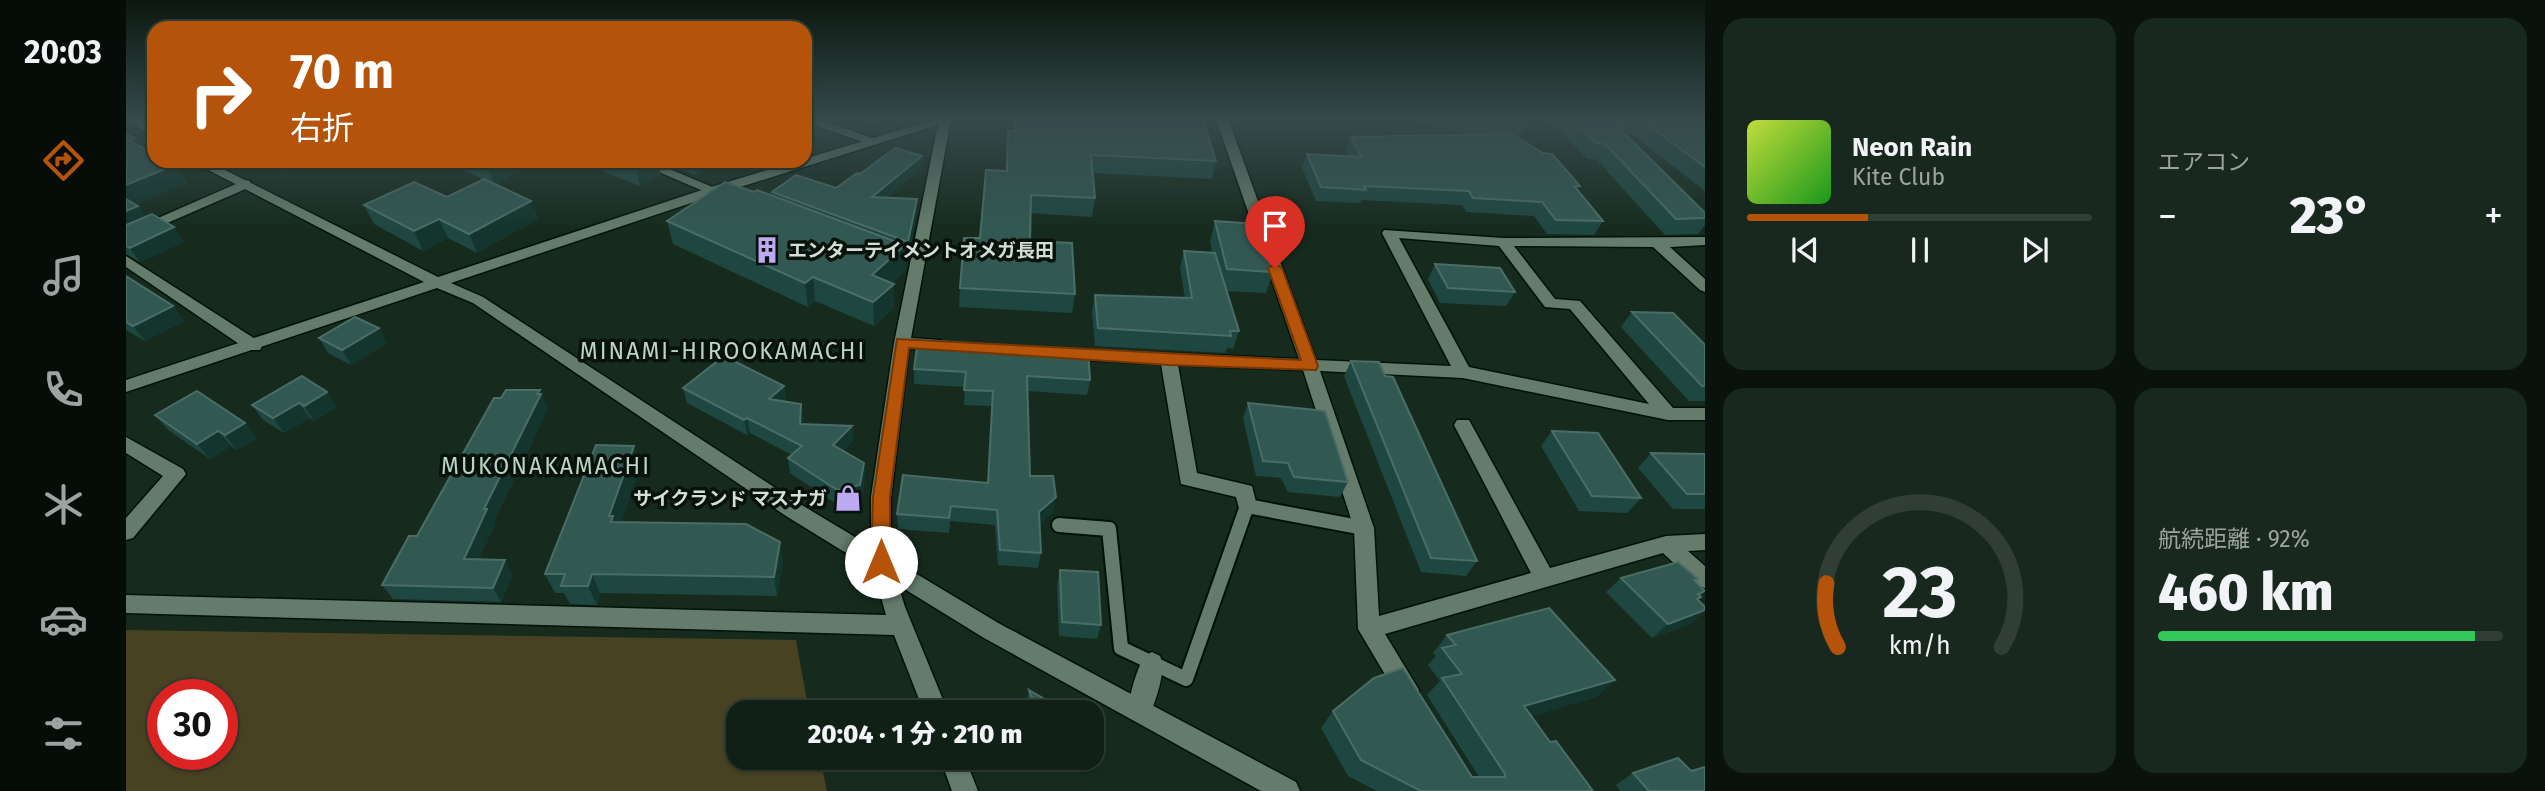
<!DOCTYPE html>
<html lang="ja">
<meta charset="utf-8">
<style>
:root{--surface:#102016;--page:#19281f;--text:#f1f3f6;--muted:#9ca3a1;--line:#303e35;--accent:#b45309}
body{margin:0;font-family:"Fira Sans","Noto Sans JP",sans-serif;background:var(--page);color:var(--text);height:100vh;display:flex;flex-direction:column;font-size:26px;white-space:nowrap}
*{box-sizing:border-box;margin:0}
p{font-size:23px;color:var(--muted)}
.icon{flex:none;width:38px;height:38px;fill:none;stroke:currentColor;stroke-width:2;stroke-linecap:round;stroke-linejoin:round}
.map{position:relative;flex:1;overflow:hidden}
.details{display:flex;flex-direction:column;gap:18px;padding:18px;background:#09120c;width:840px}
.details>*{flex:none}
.guide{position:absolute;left:21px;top:21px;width:665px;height:147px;border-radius:21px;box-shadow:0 2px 5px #0004,0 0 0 2px var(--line);background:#b45309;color:#fff;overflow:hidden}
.speed{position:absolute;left:21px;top:679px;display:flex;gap:14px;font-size:35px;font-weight:700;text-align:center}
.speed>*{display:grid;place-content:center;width:91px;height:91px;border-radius:50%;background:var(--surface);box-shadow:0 2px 5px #0004,0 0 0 2px var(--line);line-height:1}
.speed .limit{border:10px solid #d22;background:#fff;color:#111}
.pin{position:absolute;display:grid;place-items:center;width:60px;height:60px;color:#fff;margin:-72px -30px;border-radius:50% 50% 50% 0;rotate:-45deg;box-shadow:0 0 7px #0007}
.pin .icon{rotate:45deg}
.me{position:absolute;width:77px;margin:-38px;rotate:0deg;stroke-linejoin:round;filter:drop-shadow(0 0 5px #0008)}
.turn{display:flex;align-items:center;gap:24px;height:147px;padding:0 28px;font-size:32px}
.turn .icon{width:91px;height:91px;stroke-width:2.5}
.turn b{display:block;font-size:49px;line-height:60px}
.big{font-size:52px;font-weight:800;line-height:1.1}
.details .tile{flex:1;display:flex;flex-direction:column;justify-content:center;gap:10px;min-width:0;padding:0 24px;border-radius:21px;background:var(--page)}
.details .dial{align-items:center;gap:0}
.dial svg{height:182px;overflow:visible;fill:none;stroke:var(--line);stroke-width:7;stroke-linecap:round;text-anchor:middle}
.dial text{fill:var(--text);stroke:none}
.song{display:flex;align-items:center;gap:21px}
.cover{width:84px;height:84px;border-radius:10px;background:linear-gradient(135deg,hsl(70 70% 55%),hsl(120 70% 35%))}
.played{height:7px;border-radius:4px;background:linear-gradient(90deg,var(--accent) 35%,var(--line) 35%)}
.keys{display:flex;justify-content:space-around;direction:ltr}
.heat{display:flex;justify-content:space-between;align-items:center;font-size:38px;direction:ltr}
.charge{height:10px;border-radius:5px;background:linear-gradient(90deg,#34c759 92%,var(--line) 0)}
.details .tiles{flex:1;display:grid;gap:18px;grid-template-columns:repeat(2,1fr)}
.trip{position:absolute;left:600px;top:700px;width:378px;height:70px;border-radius:21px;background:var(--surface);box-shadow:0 2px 5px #0004,0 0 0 2px var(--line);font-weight:800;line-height:70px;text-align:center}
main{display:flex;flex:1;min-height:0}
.tab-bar{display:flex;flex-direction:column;width:126px;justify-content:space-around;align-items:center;background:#060d09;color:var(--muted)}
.tab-bar .icon{width:49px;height:49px}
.tab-bar .on{color:var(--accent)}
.tab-bar b{font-size:32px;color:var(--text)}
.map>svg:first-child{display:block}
.green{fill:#484223;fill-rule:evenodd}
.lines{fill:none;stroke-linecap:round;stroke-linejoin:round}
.service-far1-casing{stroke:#011308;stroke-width:14}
.service-casing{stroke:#011308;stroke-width:18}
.minor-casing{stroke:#011308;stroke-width:3}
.tertiary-casing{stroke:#011308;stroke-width:3}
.service-far1{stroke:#657c6d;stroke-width:10}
.service{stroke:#657c6d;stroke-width:14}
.minor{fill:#657c6d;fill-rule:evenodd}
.tertiary{fill:#657c6d;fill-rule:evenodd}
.wall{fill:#1f4742}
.shaded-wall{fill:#13352d}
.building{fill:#325852;stroke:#4b6d67;stroke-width:2}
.route{fill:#b45309;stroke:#753606;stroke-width:2}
.labels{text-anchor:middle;stroke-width:7;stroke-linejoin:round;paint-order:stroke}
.poi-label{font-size:19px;font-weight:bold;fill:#d2ded6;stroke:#08110b;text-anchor:start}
.quarter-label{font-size:23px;letter-spacing:2px;fill:#bbd4c3;stroke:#08110b}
</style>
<main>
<nav class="tab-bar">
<b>20:03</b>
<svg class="icon on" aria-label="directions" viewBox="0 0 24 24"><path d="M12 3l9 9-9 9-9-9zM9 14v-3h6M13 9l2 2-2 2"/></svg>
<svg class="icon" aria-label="music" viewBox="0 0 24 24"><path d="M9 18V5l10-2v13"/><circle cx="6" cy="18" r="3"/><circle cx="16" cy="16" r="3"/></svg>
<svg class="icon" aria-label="phone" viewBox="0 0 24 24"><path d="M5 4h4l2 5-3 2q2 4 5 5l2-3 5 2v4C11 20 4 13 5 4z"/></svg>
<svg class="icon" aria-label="climate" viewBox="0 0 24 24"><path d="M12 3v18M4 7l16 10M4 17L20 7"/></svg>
<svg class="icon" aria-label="car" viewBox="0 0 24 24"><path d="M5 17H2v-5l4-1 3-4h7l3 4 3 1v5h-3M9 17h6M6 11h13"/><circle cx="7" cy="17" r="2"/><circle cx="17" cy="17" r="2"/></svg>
<svg class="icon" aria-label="filters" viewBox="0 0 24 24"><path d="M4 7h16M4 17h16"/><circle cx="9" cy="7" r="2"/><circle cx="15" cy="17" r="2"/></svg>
</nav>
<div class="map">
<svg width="1579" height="791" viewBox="0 0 1579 791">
<rect width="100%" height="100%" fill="#162b1e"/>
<!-- green -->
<path class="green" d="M 0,630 L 670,640 L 683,712 L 612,712 L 612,758 L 694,758 L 701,791 L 0,791 ZM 37,695 L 96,695 L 96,754 L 37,754 Z"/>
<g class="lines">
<defs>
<polyline id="service-far1" points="1121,507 1128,507"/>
<polyline id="service" points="933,525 983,529 995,648 1060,679 1121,506 1238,528"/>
<g id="minor">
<polygon points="679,119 694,119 756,142 746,145 679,122"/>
<polygon points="813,119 825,119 785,338 814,340 822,345 814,350 783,349 765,497 765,562 779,607 822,712 798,712 768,635 0,613 0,595 760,615 745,562 745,497 768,343"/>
<path d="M 1090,119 L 1102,119 L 1190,360 L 1325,366 L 1256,233 L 1258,230 L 1377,238 L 1579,237 L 1579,245 L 1544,247 L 1579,279 L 1579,292 L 1574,290 L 1527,247 L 1388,246 L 1429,299 L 1454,301 L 1547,408 L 1579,408 L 1579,420 L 1542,420 L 1337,378 L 1194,371 L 1248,528 L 1253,616 L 1405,573 L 1328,425 L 1331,420 L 1343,420 L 1424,568 L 1540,536 L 1579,534 L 1579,550 L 1562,551 L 1579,566 L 1579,588 L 1571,585 L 1537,553 L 1259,634 L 1293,690 L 1289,698 L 1281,701 L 1273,698 L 1232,629 L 1228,528 L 1177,370 L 1052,365 L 1071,473 L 1126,486 L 1131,506 L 1128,512 L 1121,514 L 1114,512 L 1110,497 L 1055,484 L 1035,364 L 940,359 L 932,354 L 940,349 L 1173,359 ZM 1273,238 L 1373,246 L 1419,307 L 1444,309 L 1523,404 L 1343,367 Z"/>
<polygon points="81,161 99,161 83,169 75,169 75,163"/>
<polygon points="507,161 524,161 608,196 606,199 596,199"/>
<polygon points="119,180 124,181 124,187 0,241 0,232"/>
<polygon points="0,256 134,342 136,346 134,350 122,350 0,267"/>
<polygon points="0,437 57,469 60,474 7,538 0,540 0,518 37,476 0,453"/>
<path d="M 1026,652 L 1034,656 C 1041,671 1029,702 1023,717 L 1014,721 L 1005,717 C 999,701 1011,671 1018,656 Z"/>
<polygon points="814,758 839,758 852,791 826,791"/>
</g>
<g id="tertiary">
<polygon points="0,119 14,119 28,129 28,138"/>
<polygon points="810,119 830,119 592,194 325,283 357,297 674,504 874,624 1170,782 1174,791 1135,791 858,638 660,516 347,303 311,288 0,392 0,380 298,282 65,161 81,161 312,277 582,188"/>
</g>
</defs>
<!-- service-far1 casing -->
<use href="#service-far1" class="service-far1-casing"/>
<!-- service casing -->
<use href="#service" class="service-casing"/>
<!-- minor casing -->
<use href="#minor" class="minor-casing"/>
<!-- tertiary casing -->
<use href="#tertiary" class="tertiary-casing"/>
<!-- service-far1 -->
<use href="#service-far1" class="service-far1"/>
<!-- service -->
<use href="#service" class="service"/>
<!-- minor -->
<use href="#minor" class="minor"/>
<!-- tertiary -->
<use href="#tertiary" class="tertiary"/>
</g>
<!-- wall -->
<g class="wall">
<polygon points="734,119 753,119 747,124"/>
<polygon points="889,119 1090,161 1086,179 967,173 969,198 966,217 904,213 904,241 949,294 946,313 833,307 834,288 854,238 880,171 882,131 888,131"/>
<polygon points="1283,119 1402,119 1393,139 1454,186 1451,190 1477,221 1468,235 1421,234 1408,216 1340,212 1336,205 1236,200 1234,203 1190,201 1176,168 1181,154 1223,156 1220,150 1225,137 1345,135"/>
<polygon points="1423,119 1579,120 1579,191 1499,129 1496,132 1579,213 1579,225 1572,234 1539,235 1470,159 1461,159"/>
<polygon points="0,134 14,146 49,165 61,183 10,204 19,217 58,242 14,262 0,254"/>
<polygon points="137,161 185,161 160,172"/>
<polygon points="317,161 406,161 407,164 369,184 405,201 412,219 351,253 322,238 297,251 248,224 238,205 321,197 356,179"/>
<polygon points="475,161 531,161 535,174 514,186 478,172"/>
<polygon points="533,161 630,161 615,170 592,162 570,175"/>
<polygon points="796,168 760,198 791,199 791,211 783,254 779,253 780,270 765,283 768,308 748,326 689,301 682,307 547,244 541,221 628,192 646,196 646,192 710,188 734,174"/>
<polygon points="1089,221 1147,272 1140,293 1101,291 1113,331 1107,349 1101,348 1099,353 969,346 966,312 969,295 1059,298 1054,268 1058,251 1086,252 1084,242"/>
<polygon points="1309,264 1389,292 1380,306 1314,303 1302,279"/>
<polygon points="0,276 47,306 58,321 19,341 0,330"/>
<polygon points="1506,312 1579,345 1579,401 1563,401 1495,327"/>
<polygon points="193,338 261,343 225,365 202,353"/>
<polygon points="1225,361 1259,376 1351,561 1340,576 1295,572 1218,376"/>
<polygon points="788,369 964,380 961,395 902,391 904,476 927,512 913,524 915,553 912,568 872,565 869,525 824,521 823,533 772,529 771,514 862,483 866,406 838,405 839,387 788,384"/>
<polygon points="176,376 211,407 188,421 184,418 158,433 137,420 126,405"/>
<polygon points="658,386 660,401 659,401 675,404 677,424 726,426 727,441 717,451 738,463 739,478 735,500 712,505 664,473 662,458 666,455 624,433 621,435 561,403 557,388"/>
<polygon points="414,390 422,409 368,521 369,524 353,559 387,574 375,602 267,599 256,585 291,536 375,398"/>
<polygon points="1122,403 1222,482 1214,497 1162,492 1155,478 1130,476 1117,418"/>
<polygon points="29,415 119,423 131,438 111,450 105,446 84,459 42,430"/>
<polygon points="1426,431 1515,498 1501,513 1453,511 1415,446"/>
<polygon points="1525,453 1579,454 1579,509 1547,509 1512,468"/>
<polygon points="515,465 495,522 657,561 651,596 474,593 471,605 444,604 438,593 429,593 419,574"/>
<polygon points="934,570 975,625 971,639 933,636 931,584"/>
<polygon points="1495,578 1569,581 1579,591 1574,596 1572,600 1565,624 1526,638 1480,592"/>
<polygon points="1321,635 1489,680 1470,697 1405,716 1424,742 1467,791 1251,791 1222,776 1195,728 1207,711 1346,777 1353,777 1301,695 1314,681 1302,665 1310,656 1307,653"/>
<polygon points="903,690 941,712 904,712 900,703"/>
<polygon points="1565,771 1579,791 1494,791 1490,785 1507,773"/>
</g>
<!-- shaded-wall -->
<g class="shaded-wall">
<polygon points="679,119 683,119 684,126 679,129"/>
<polygon points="1503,119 1505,119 1499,129 1485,145 1494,129"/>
<polygon points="8,138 20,156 3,140"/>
<polygon points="796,156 796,168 746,209 746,197"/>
<polygon points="153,161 185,161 160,172"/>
<polygon points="376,161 406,161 407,164 368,184 362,168"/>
<polygon points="526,161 531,161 535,174 514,186 510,170"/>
<polygon points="567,161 591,161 592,162 570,175"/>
<polygon points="614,161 630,161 615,170"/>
<polygon points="49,165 61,183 0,208 0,185"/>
<polygon points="791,199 791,211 783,254 782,242"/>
<polygon points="405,201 412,219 351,253 343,234"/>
<polygon points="12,206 22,220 0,229 0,211"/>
<polygon points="313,219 322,238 297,251 288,231"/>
<polygon points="48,227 58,242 14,262 4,248"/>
<polygon points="779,245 780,270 747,300 746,275"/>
<polygon points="687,277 689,301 682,307 679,283"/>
<polygon points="768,284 768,308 748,326 747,302"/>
<polygon points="47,306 58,321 19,341 7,326"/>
<polygon points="253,328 261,343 225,365 216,350"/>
<polygon points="658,386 660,401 645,414 643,399"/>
<polygon points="414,390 422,409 368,521 369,524 347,573 338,559 358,509"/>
<polygon points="201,392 211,407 188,421 178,406"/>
<polygon points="173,403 184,418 158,433 147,418"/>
<polygon points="675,404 677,418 676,439 674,424"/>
<polygon points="621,418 624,433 621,435 618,420"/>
<polygon points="119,423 131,438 111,450 99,435"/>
<polygon points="726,426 727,441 708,460 707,445"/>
<polygon points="92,431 105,446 84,459 71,444"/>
<polygon points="508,446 515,465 492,530 492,541 483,516"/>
<polygon points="738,463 739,478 735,500 712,505 711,490"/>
<polygon points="930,497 927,512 911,527 913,512"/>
<polygon points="654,542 657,561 651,596 648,577"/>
<polygon points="379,560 387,574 375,602 367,588"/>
<polygon points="466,574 474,593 471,605 462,586"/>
<polygon points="1579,610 1565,624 1526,638 1542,624"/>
<polygon points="1489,680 1470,697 1381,723 1398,706"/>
</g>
<!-- building -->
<g class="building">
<polygon points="890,119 1077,119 1090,161 965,155 969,198 905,195 904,241 946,243 949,294 834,288 838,238 854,238 860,170 881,171 882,131 889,131"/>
<polygon points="1446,119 1503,119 1494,129 1579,213 1579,218 1550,219 1479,144 1470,143"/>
<polygon points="1514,119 1579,120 1579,167"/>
<polygon points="0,134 8,138 3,140 28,154 28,161 41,161 49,165 0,185"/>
<polygon points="1385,134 1417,153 1426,154 1454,186 1448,186 1477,221 1430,220 1416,202 1347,198 1343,191 1238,186 1240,190 1195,187 1181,154 1236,157 1225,137"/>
<polygon points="769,148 796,156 746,197 791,199 782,242 646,192 670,175 710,188 731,173 734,174"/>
<polygon points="346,161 376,161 362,168"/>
<polygon points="488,161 526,161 510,170"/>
<polygon points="358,179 405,201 343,234 313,219 288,231 238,205 288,182 321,197"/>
<polygon points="599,182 628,192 631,190 779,245 746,275 768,284 747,302 687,277 679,283 541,221"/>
<polygon points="0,199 12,206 0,211"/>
<polygon points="26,214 48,227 4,248 0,246 0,225"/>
<polygon points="1089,221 1132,224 1147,272 1101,269"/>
<polygon points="1058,251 1089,253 1113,331 1104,331 1105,336 972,328 969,295 1066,298"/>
<polygon points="1309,264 1374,268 1389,292 1322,288"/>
<polygon points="0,276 47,306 7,326 0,322"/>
<polygon points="1506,312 1547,313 1579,345 1579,386 1576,386"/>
<polygon points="229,317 253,328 216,350 193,338"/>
<polygon points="792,340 962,350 964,380 901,376 904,476 927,476 930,497 913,512 915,553 874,550 871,510 825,506 823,518 771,514 777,475 862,483 867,391 838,390 840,372 788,369"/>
<polygon points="598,356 658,386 643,399 675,404 674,424 726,426 707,445 738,463 734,485 711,490 662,458 676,446 621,418 618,420 557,388"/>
<polygon points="1225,361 1253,362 1259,376 1267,377 1351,561 1305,558"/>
<polygon points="176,376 201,392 178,406 173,403 147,418 126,405"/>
<polygon points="380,390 414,390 411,394 415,394 358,509 361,509 338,559 379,560 367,588 256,585 283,536 291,536 368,398 375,398"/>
<polygon points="71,391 119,423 99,435 92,431 71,444 29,415"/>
<polygon points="1122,403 1199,411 1222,482 1168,477 1162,463 1137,461"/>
<polygon points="1426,431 1472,433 1515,498 1466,496"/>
<polygon points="470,445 508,446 483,516 487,516 485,522 620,524 654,542 648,577 466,574 462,586 435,586 439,574 419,574"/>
<polygon points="1525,453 1579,454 1579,494 1561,494"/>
<polygon points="1552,562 1572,579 1568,580 1579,591 1572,594 1575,597 1571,599 1579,607 1579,610 1542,624 1495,578"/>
<polygon points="934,570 972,572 975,625 936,622"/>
<polygon points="1423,608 1489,680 1398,706 1424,742 1430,741 1467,791 1295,791 1235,760 1207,711 1248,678 1277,668 1346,777 1379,777 1379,774 1316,678 1336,674 1316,648 1330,645 1321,635"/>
<polygon points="903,690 941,712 911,712"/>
<polygon points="1552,758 1565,771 1579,767 1579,791 1523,791 1507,773"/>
</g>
<!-- sky -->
<linearGradient id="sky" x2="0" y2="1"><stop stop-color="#0c1810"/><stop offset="0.52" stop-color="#364a4c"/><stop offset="1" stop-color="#364a4c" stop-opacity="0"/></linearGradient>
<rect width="1579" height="230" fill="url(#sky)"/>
<!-- route -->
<polygon class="route" points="1149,264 1156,268 1192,366 1190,370 1043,365 783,348 764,497 764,562 762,567 755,570 748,567 745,562 747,497 771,339 1175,360 1142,268"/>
<!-- icons -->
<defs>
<symbol id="building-bare" viewBox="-9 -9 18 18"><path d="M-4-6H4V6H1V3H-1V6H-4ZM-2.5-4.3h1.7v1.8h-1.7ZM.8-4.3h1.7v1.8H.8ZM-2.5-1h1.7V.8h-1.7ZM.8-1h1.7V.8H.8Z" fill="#bea9f4" stroke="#08110b" stroke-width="2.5" paint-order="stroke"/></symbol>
<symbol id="shop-bare" viewBox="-9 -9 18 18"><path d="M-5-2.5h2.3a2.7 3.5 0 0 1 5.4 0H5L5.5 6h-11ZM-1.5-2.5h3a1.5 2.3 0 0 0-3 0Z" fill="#bea9f4" stroke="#08110b" stroke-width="2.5" paint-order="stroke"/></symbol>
</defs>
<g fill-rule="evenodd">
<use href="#building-bare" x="622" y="231" width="38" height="38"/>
<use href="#shop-bare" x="703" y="479" width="38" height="38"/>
</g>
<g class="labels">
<!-- poi labels -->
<g class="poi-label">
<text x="662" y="257">エンターテイメントオメガ長田</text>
<text x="701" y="505" text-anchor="end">サイクランド マスナガ</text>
</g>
<!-- quarter labels -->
<g class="quarter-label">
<text x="597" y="359">MINAMI-HIROOKAMACHI</text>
<text x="420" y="474">MUKONAKAMACHI</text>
</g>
</g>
</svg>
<div class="speed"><div class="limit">30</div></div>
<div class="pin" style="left:1149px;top:268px;background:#d93025"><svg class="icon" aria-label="arrive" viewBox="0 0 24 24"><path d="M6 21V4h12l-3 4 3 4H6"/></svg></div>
<svg class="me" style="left:755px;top:562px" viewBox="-20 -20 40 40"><circle r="19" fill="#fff"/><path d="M0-13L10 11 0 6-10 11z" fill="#b45309"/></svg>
<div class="trip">20:04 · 1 分 · 210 m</div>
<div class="guide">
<div class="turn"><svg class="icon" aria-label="right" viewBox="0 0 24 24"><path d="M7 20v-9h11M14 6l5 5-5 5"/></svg><div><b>70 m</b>右折</div></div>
</div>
</div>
<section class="details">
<div class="tiles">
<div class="tile">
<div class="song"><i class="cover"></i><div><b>Neon Rain</b><p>Kite Club</p></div></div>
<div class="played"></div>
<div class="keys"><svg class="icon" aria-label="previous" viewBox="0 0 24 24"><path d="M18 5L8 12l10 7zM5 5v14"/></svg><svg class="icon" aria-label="pause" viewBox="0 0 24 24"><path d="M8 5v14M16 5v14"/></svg><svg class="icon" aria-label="next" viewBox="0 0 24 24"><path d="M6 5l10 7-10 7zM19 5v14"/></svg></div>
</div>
<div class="tile"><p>エアコン</p>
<div class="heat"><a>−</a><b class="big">23°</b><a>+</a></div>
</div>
<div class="tile dial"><svg viewBox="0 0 100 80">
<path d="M14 69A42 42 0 1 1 86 69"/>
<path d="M14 69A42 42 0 0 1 9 41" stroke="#b45309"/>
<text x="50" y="56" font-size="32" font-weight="700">23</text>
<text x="50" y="72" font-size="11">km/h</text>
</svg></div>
<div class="tile"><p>航続距離 · 92%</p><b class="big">460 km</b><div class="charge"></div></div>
</div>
</section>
</main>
